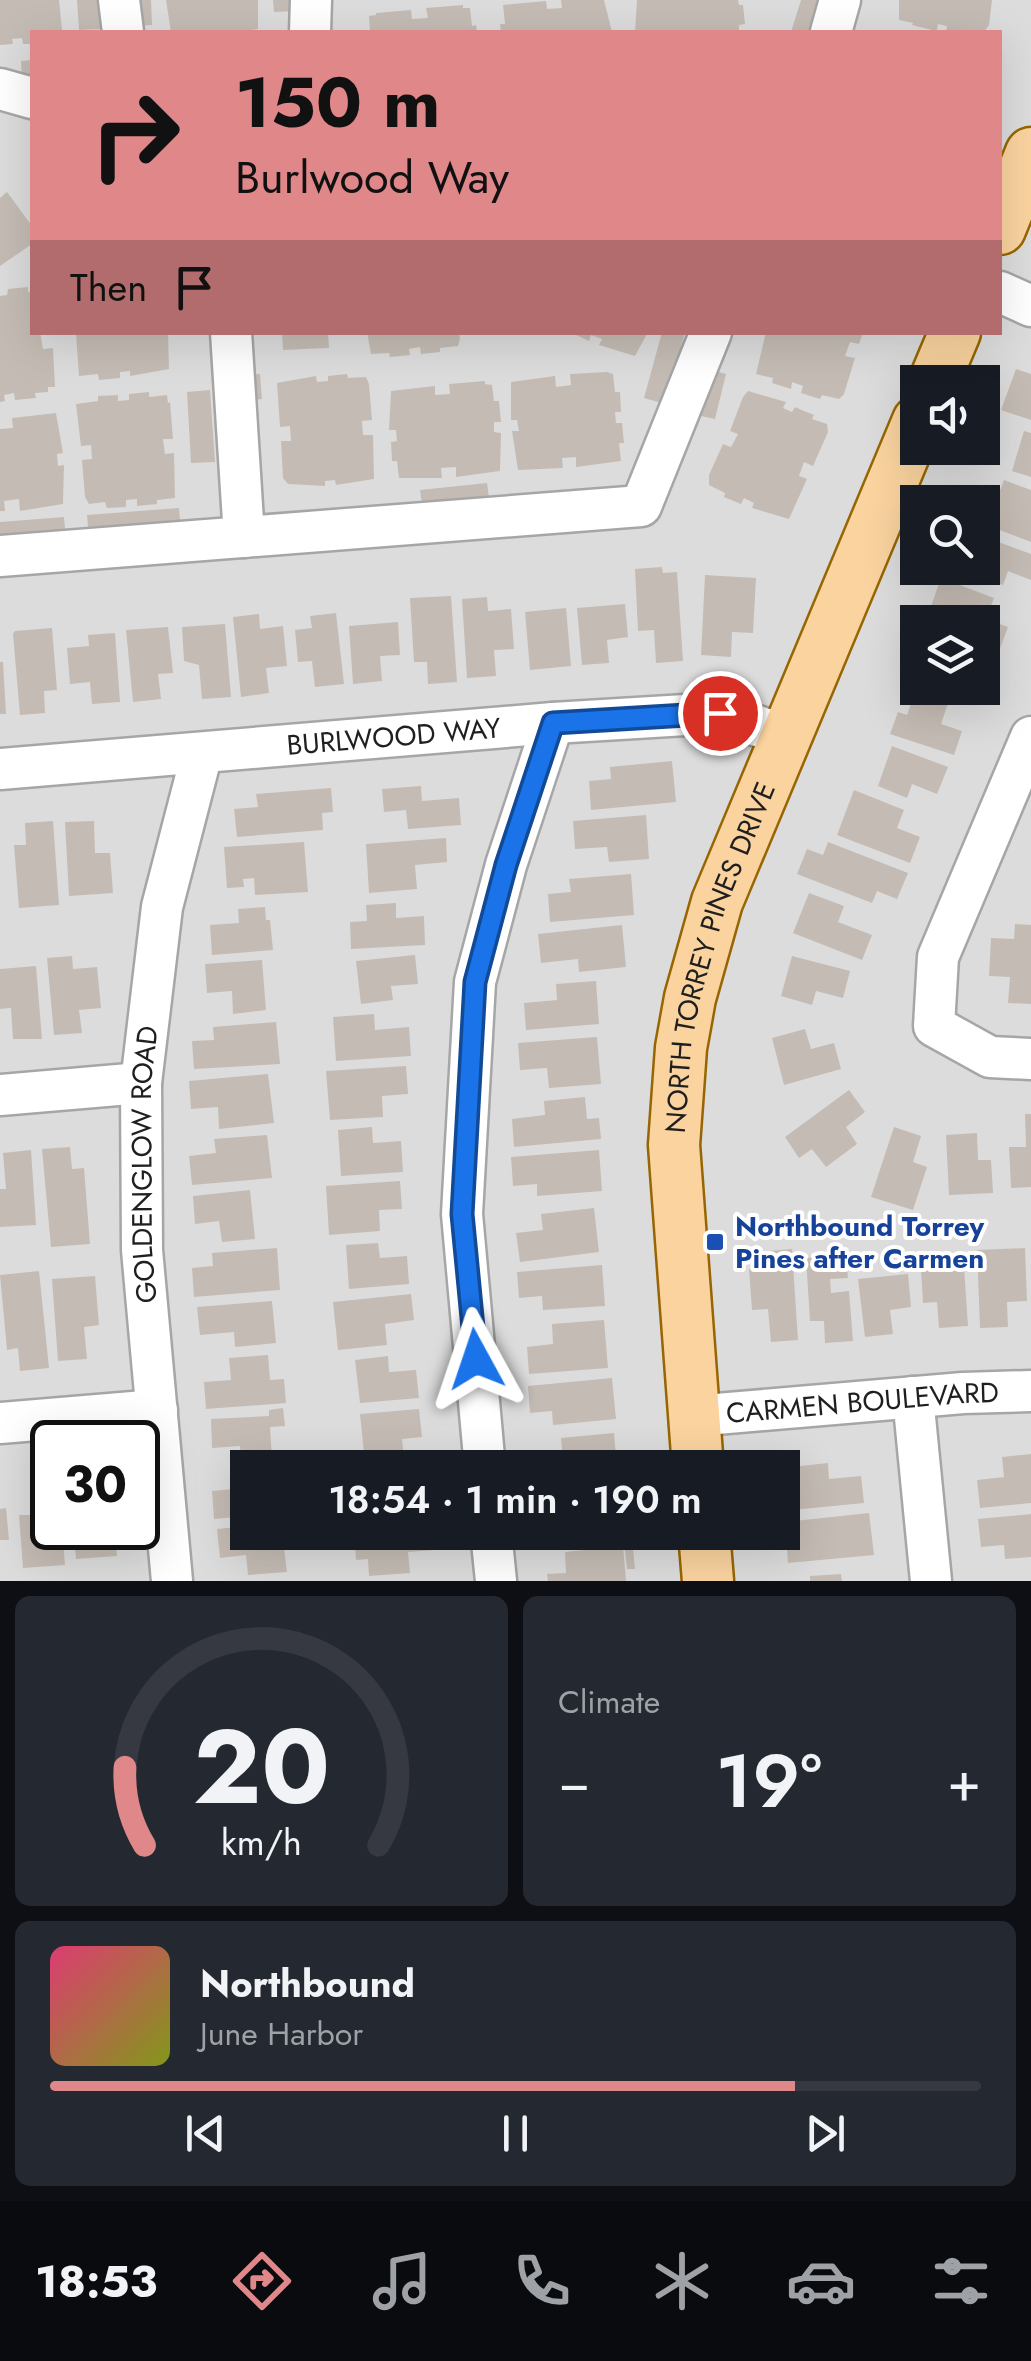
<!DOCTYPE html>
<meta charset="utf-8">
<style>
:root{--surface:#171b24;--page:#242831;--text:#f1f3f6;--muted:#9ea1a6;--line:#363941;--accent:#df8789}
body{margin:0;font-family:Jost,sans-serif;background:var(--page);color:var(--text);height:100vh;display:flex;flex-direction:column;font-size:38px;white-space:nowrap}
*{box-sizing:border-box;margin:0}
p{font-size:32px;color:var(--muted)}
.icon{flex:none;width:55px;height:55px;fill:none;stroke:currentColor;stroke-width:2;stroke-linecap:round;stroke-linejoin:round}
.map{position:relative;height:1581px;overflow:hidden}
.details{display:flex;flex-direction:column;gap:15px;padding:15px;background:#0d0f14;flex:1}
.details>*{flex:none}
.top-card{position:absolute;left:30px;top:30px;width:972px;height:305px;border-radius:0px;box-shadow:0 10px 40px #0002;background:#df8789;color:#111;overflow:hidden}
.tools{position:absolute;left:900px;top:365px;display:grid;gap:20px}
.tools a{display:grid;place-items:center;width:100px;height:100px;border-radius:0px;background:var(--surface);box-shadow:0 10px 40px #0002;font-size:50px}
.speed{position:absolute;left:30px;top:1420px;display:flex;gap:20px;font-size:50px;font-weight:700;text-align:center}
.speed>*{display:grid;place-content:center;width:130px;height:130px;border-radius:50%;background:var(--surface);box-shadow:0 10px 40px #0002;line-height:1}
.speed .limit{border:5px solid #111;border-radius:15px;background:#fff;color:#111}
.pin{position:absolute;display:grid;place-items:center;width:85px;height:85px;color:#fff;margin:-42px;border:5px solid #fff;border-radius:50%;box-shadow:0 2px 10px #0007}
.me{position:absolute;width:110px;margin:-55px;rotate:355deg;stroke-linejoin:round;filter:drop-shadow(0 0 8px #0008)}
.turn{display:flex;align-items:center;gap:35px;height:210px;padding:0 40px;font-size:45px}
.turn .icon{width:130px;height:130px;stroke-width:2.5}
.turn b{display:block;font-size:70px;line-height:85px}
.then{display:flex;align-items:center;height:95px;padding:0 40px;background:#0003;gap:20px;font-size:38px}
.big{font-size:75px;font-weight:600;line-height:1.1}
.details .card{flex:1;display:flex;flex-direction:column;justify-content:center;gap:15px;min-width:0;padding:0 35px;border-radius:15px;background:var(--page)}
.details .dial{align-items:center;gap:0}
.dial svg{height:260px;overflow:visible;fill:none;stroke:var(--line);stroke-width:7;stroke-linecap:round;text-anchor:middle}
.dial text{fill:var(--text);stroke:none}
.song{display:flex;align-items:center;gap:30px}
.cover{width:120px;height:120px;border-radius:15px;background:linear-gradient(135deg,hsl(340 70% 55%),hsl(70 70% 35%))}
.played{height:10px;border-radius:5px;background:linear-gradient(90deg,var(--accent) 80%,var(--line) 80%)}
.keys{display:flex;justify-content:space-around;direction:ltr}
.heat{display:flex;justify-content:space-between;align-items:center;font-size:55px;direction:ltr}
.details .tiles{flex:1;display:grid;gap:15px;grid-template-columns:1fr 1fr}
.card:last-child{grid-column:span 2}
.trip{position:absolute;left:230px;top:1450px;width:570px;height:100px;border-radius:0px;background:var(--surface);box-shadow:0 10px 40px #0002;font-weight:600;line-height:100px;text-align:center}
.dock{display:flex;height:160px;justify-content:space-around;align-items:center;background:#090b0e;color:var(--muted)}
.dock .icon{width:70px;height:70px}
.dock .current{color:var(--accent)}
.dock b{font-size:45px;color:var(--text)}
.map>svg:first-child{display:block}
.residential{fill:#dddcdc;fill-rule:evenodd}
.building{fill:#c4bcb4}
.lines{fill:none;stroke-linecap:round;stroke-linejoin:round}
.minor-casing{stroke:#a6a6a6;stroke-width:45}
.major-casing{stroke:#976602;stroke-width:55}
.minor{stroke:#fff;stroke-width:40}
.major{stroke:#fad39f;stroke-width:50}
.route-casing{stroke:#114b97;stroke-width:25}
.route{stroke:#1a73e8;stroke-width:18}
.transit-dot{fill:#1a4fb4;stroke:#fff;stroke-width:4}
.labels{text-anchor:middle;stroke-width:8;stroke-linejoin:round;paint-order:stroke}
.street-label{font-size:28px;fill:#1f1f1f;stroke:#fff}
.transit-label{font-size:28px;font-weight:bold;fill:#164399;stroke:#fff;text-anchor:start}
</style>
<div class="map">
<svg width="1031" height="1581" viewBox="0 0 1031 1581">
<rect width="100%" height="100%" fill="#efece5"/>
<!-- residential -->
<path class="residential" d="M 0,0 L 1031,0 L 1031,1581 L 0,1581 ZM 32,32 L 1000,32 L 1000,332 L 32,332 ZM 918,382 L 982,382 L 982,448 L 918,448 ZM 918,502 L 982,502 L 982,568 L 918,568 ZM 918,622 L 982,622 L 982,688 L 918,688 ZM 52,1442 L 138,1442 L 138,1528 L 52,1528 ZM 248,1468 L 782,1468 L 782,1532 L 248,1532 Z"/>
<!-- building -->
<g class="building">
<polygon points="0,0 59,0 62,30 32,32 32,44 23,44 22,38 12,39 13,44 0,45"/>
<polygon points="77,0 100,0 102,29 79,30"/>
<polygon points="132,0 151,0 152,25 133,26"/>
<polygon points="166,0 258,0 258,29 240,32 208,30 209,32 171,32"/>
<polygon points="273,0 295,0 296,11 274,12"/>
<polygon points="561,0 604,0 612,32 501,32 500,24 505,24 503,5 546,1 547,9 562,8"/>
<polygon points="637,0 738,0 739,5 743,5 745,24 739,25 739,32 635,32"/>
<polygon points="801,0 826,0 816,32 791,32"/>
<polygon points="899,0 992,0 989,25 984,32 946,32 947,26 938,24 937,30 932,30 912,25 913,23 899,20"/>
<polygon points="463,5 463,8 470,8 472,26 476,25 477,32 370,32 369,16 376,15 376,13 411,10 412,19 428,18 426,8"/>
<polygon points="32,60 32,83 22,84 21,61"/>
<polygon points="7,192 32,226 32,244 0,266 0,198"/>
<polygon points="28,287 28,292 32,291 32,332 40,332 43,349 53,348 55,387 48,387 48,392 35,393 36,398 15,400 14,393 4,395 5,401 0,402 0,296 7,295 8,289"/>
<polygon points="85,332 168,332 169,369 130,376 130,371 120,372 120,378 99,380 98,374 79,376 76,333"/>
<polygon points="282,332 328,332 329,348 283,350"/>
<polygon points="367,332 459,332 460,339 458,346 440,348 440,352 421,354 420,347 409,349 410,355 390,357 389,353 371,354"/>
<polygon points="570,332 648,332 635,356 599,345 602,339 591,335 589,341"/>
<polygon points="662,332 685,332 665,404 644,398"/>
<polygon points="766,332 863,332 859,344 850,342 845,356 855,358 844,394 839,399 822,395 820,399 801,393 803,386 792,382 791,389 772,383 773,378 756,374"/>
<polygon points="707,369 726,374 715,419 696,415"/>
<polygon points="1016,369 1031,374 1031,420 1001,410"/>
<polygon points="607,372 613,374 615,392 620,392 621,412 615,412 616,423 622,423 624,443 619,443 621,461 576,467 576,457 562,458 563,468 518,470 512,431 519,431 517,420 511,420 511,382 555,376 556,387 571,385 570,374"/>
<polygon points="260,374 262,399 244,401 242,375"/>
<polygon points="347,374 348,378 366,377 369,384 372,420 362,421 363,435 373,435 374,479 336,485 335,480 325,481 325,486 288,484 283,478 281,441 291,441 290,426 280,427 277,383 316,376 317,382 328,381 328,376"/>
<polygon points="485,381 485,384 492,385 494,401 499,401 501,422 494,422 494,432 501,433 500,471 456,477 456,467 441,468 442,478 399,478 397,461 392,461 391,442 397,441 396,430 389,430 391,391 435,386 435,395 450,394 449,384"/>
<polygon points="210,390 215,462 191,463 187,392"/>
<polygon points="748,391 786,402 783,408 792,412 795,407 804,411 814,415 812,419 827,424 828,432 813,466 804,462 799,476 807,479 789,519 752,508 754,503 744,498 741,504 724,497 725,493 709,485 709,475 723,444 731,447 738,434 730,431 743,397"/>
<polygon points="149,392 149,397 167,395 168,403 170,402 173,439 163,439 165,454 174,453 175,498 157,500 157,504 137,506 137,499 126,500 126,507 107,508 105,502 89,504 85,497 82,460 92,459 91,445 81,446 76,404 98,401 98,396 118,395 118,401 129,400 129,394"/>
<polygon points="56,413 63,453 57,454 58,466 64,465 63,504 20,511 19,499 4,501 5,511 0,511 0,429 13,428 12,418"/>
<polygon points="1024,431 1031,433 1031,477 1012,471"/>
<polygon points="1004,480 1031,490 1031,542 987,525"/>
<polygon points="487,483 490,505 423,512 420,490"/>
<polygon points="179,508 181,530 89,537 87,515"/>
<polygon points="64,517 66,540 0,544 0,522"/>
<polygon points="982,536 1031,554 1031,580 1008,571 1003,585 955,568 982,568"/>
<polygon points="662,567 663,573 677,572 683,661 656,663 654,630 638,631 635,569"/>
<polygon points="705,575 756,578 753,633 732,632 731,657 701,655"/>
<polygon points="941,578 994,598 986,619 1008,627 999,651 982,645 982,622 945,622 946,619 929,612"/>
<polygon points="451,596 457,682 428,684 427,662 414,662 410,598"/>
<polygon points="487,597 488,611 511,609 514,649 494,650 496,676 467,678 462,599"/>
<polygon points="625,604 628,637 607,640 609,663 582,665 577,608"/>
<polygon points="566,608 571,666 530,670 525,612"/>
<polygon points="336,613 344,684 315,687 312,661 298,662 295,630 312,628 310,616"/>
<polygon points="259,614 260,629 283,626 287,666 266,668 269,693 241,697 233,617"/>
<polygon points="398,622 400,655 380,656 382,681 353,684 349,626"/>
<polygon points="225,624 231,697 202,699 199,665 184,661 182,627"/>
<polygon points="168,627 173,673 158,674 161,699 133,702 126,630"/>
<polygon points="52,628 57,690 44,691 45,713 20,715 13,634 15,631"/>
<polygon points="115,633 120,702 92,704 90,682 70,684 67,648 89,646 88,635"/>
<polygon points="0,662 3,662 6,714 0,714"/>
<polygon points="915,692 948,703 941,724 962,731 954,755 890,734 898,712 907,715"/>
<polygon points="892,746 948,767 937,794 912,784 907,798 878,786"/>
<polygon points="672,761 676,802 591,810 589,781 611,779 610,767"/>
<polygon points="421,786 422,801 459,798 461,825 408,829 406,810 384,812 382,789"/>
<polygon points="331,788 333,812 322,813 323,830 237,837 234,809 258,807 256,794"/>
<polygon points="854,790 904,810 897,828 920,837 910,863 837,835"/>
<polygon points="646,815 649,859 609,862 607,847 575,849 573,821"/>
<polygon points="53,821 59,905 19,908 14,845 26,845 25,823"/>
<polygon points="94,821 95,853 110,853 113,893 69,896 65,822"/>
<polygon points="446,838 447,862 415,865 417,889 369,893 366,844"/>
<polygon points="304,842 308,892 255,895 254,878 243,879 244,887 227,888 224,847"/>
<polygon points="828,842 908,873 897,899 877,891 872,903 797,874 807,849 823,855"/>
<polygon points="631,874 634,915 550,922 548,894 571,892 569,879"/>
<polygon points="809,893 844,906 838,922 872,935 862,960 793,933"/>
<polygon points="396,903 396,918 424,916 425,945 351,949 350,922 367,921 366,905"/>
<polygon points="265,907 266,920 270,920 273,950 212,955 210,925 239,923 238,909"/>
<polygon points="1015,924 1031,925 1031,1004 1008,1003 1010,977 989,976 991,938 1014,939"/>
<polygon points="622,925 626,967 579,972 578,959 541,963 538,934"/>
<polygon points="415,955 418,984 391,986 393,1000 361,1004 356,961"/>
<polygon points="72,956 73,969 97,967 101,1008 79,1010 82,1033 54,1035 47,958"/>
<polygon points="792,956 850,971 843,998 816,991 812,1005 781,996"/>
<polygon points="262,960 266,1010 233,1014 232,991 207,993 205,964"/>
<polygon points="36,966 42,1039 13,1039 11,1008 0,1009 0,969"/>
<polygon points="596,981 599,1024 526,1030 524,1003 557,1000 556,984"/>
<polygon points="374,1014 375,1030 409,1027 411,1056 336,1061 333,1017"/>
<polygon points="276,1022 280,1064 194,1069 192,1041 214,1040 213,1027"/>
<polygon points="805,1029 811,1049 834,1043 841,1069 784,1085 772,1038"/>
<polygon points="597,1037 601,1084 549,1088 547,1068 520,1070 518,1043"/>
<polygon points="406,1066 408,1094 382,1096 383,1117 330,1120 326,1071"/>
<polygon points="268,1074 274,1123 219,1129 218,1107 191,1109 189,1081"/>
<polygon points="849,1090 865,1112 846,1127 857,1144 826,1167 812,1149 799,1158 785,1137"/>
<polygon points="585,1097 587,1119 599,1118 601,1139 514,1147 512,1119 545,1115 544,1101"/>
<polygon points="1025,1114 1031,1114 1031,1187 1011,1188 1009,1147 1026,1147"/>
<polygon points="372,1127 373,1143 401,1141 403,1172 341,1176 338,1130"/>
<polygon points="894,1127 921,1136 913,1162 927,1167 913,1210 871,1197"/>
<polygon points="977,1133 978,1160 991,1160 993,1193 949,1195 946,1135"/>
<polygon points="267,1135 272,1178 192,1185 189,1156 216,1153 214,1139"/>
<polygon points="70,1147 72,1169 84,1168 90,1244 51,1247 42,1149"/>
<polygon points="31,1150 36,1225 0,1227 0,1189 6,1189 3,1153"/>
<polygon points="599,1150 602,1191 537,1196 537,1184 513,1186 511,1157"/>
<polygon points="400,1181 402,1209 379,1210 380,1231 329,1235 326,1186"/>
<polygon points="250,1190 255,1239 222,1242 219,1221 195,1224 193,1196"/>
<polygon points="594,1208 599,1252 520,1262 516,1233 543,1230 541,1214"/>
<polygon points="378,1243 380,1258 407,1256 409,1284 349,1289 346,1245"/>
<polygon points="277,1248 280,1290 194,1297 192,1268 213,1266 212,1253"/>
<polygon points="1025,1248 1027,1301 1007,1302 1008,1327 980,1328 977,1250"/>
<polygon points="792,1249 798,1340 771,1342 768,1309 752,1310 749,1269 770,1268 769,1251"/>
<polygon points="846,1255 848,1278 830,1279 831,1293 849,1291 853,1341 825,1343 824,1321 810,1321 806,1258"/>
<polygon points="602,1265 605,1306 543,1310 542,1296 519,1298 517,1272"/>
<polygon points="964,1267 968,1326 939,1328 937,1302 923,1303 921,1270"/>
<polygon points="39,1271 49,1368 20,1371 18,1348 7,1350 0,1275"/>
<polygon points="908,1274 911,1307 890,1310 893,1334 865,1337 858,1279"/>
<polygon points="95,1276 99,1325 84,1327 87,1359 58,1361 52,1279"/>
<polygon points="411,1294 414,1320 385,1324 387,1345 338,1350 333,1302"/>
<polygon points="272,1301 276,1343 235,1347 234,1332 200,1335 197,1307"/>
<polygon points="604,1320 608,1368 529,1374 527,1347 553,1344 552,1324"/>
<polygon points="268,1355 270,1380 284,1379 286,1403 206,1409 204,1382 231,1380 229,1358"/>
<polygon points="388,1356 389,1372 416,1370 419,1398 360,1403 355,1360"/>
<polygon points="612,1378 616,1419 553,1425 552,1411 530,1413 528,1386"/>
<polygon points="283,1408 285,1426 270,1427 272,1459 241,1460 240,1446 212,1448 211,1419 269,1416 269,1410"/>
<polygon points="419,1409 422,1437 402,1439 404,1459 365,1463 360,1414"/>
<polygon points="614,1433 617,1468 537,1468 537,1461 563,1459 561,1438"/>
<polygon points="1031,1454 1031,1503 980,1508 977,1480 1004,1477 1002,1457"/>
<polygon points="828,1463 829,1479 861,1476 864,1503 782,1511 782,1468"/>
<polygon points="248,1474 248,1516 214,1519 212,1491 233,1489 232,1475"/>
<polygon points="52,1476 52,1528 62,1528 65,1565 23,1568 19,1515 33,1515 31,1477"/>
<polygon points="6,1508 9,1540 0,1540 0,1509"/>
<polygon points="869,1513 874,1555 788,1563 785,1522"/>
<polygon points="1031,1514 1031,1557 1005,1559 1004,1545 981,1547 978,1519"/>
<polygon points="248,1526 248,1532 297,1532 299,1547 284,1548 287,1572 248,1575 246,1555 220,1558 217,1529"/>
<polygon points="73,1528 115,1528 117,1556 76,1559"/>
<polygon points="354,1532 434,1532 435,1550 408,1552 410,1573 369,1576 368,1559 356,1560"/>
<polygon points="623,1546 626,1581 548,1581 547,1574 566,1573 565,1552"/>
<polygon points="633,1548 635,1569 627,1569 625,1549"/>
<polygon points="841,1574 842,1581 810,1581 810,1576"/>
</g>
<g class="lines">
<defs>
<g id="minor">
<polyline points="119,0 123,32"/>
<polyline points="310,32 311,0"/>
<polyline points="831,32 840,0"/>
<polyline points="0,89 32,98"/>
<polyline points="1000,292 1031,306"/>
<polyline points="231,332 244,537"/>
<polyline points="0,556 641,506 711,332"/>
<polyline points="1031,737 938,957 934,1026 990,1057 1031,1059"/>
<path id="s1" d="M 0,769 L 553,723 L 719,713 L 784,735"/>
<polyline points="0,1095 141,1083"/>
<polyline points="913,1397 931,1581"/>
<path id="s2" d="M 693,1416 L 963,1393 L 1031,1391"/>
<polyline points="0,1423 157,1410"/>
<polyline points="485,1468 462,1214 475,982 506,865 553,723"/>
<polyline points="491,1532 496,1581"/>
<path id="s3" d="M 172,1581 L 142,1250 L 141,1083 L 162,907 L 202,753"/>
</g>
<g id="major">
<polyline points="1000,229 1031,153"/>
<polyline points="934,382 955,332"/>
<path id="s4" d="M 698,1468 L 674,1145 L 681,1048 L 690,998 L 717,902 L 918,421"/>
<polyline points="704,1532 708,1581"/>
</g>
</defs>
<!-- minor casing -->
<use href="#minor" class="minor-casing"/>
<!-- major casing -->
<use href="#major" class="major-casing"/>
<!-- minor -->
<use href="#minor" class="minor"/>
<!-- major -->
<use href="#major" class="major"/>
</g>
<g class="lines">
<defs>
<polyline id="route" points="476,1359 462,1214 475,982 506,865 553,723 720,713"/>
</defs>
<!-- route casing -->
<use href="#route" class="route-casing"/>
<!-- route -->
<use href="#route" class="route"/>
</g>
<!-- markers -->
<rect class="transit-dot" x="705" y="1232" width="20" height="20" rx="5"/>
<g class="labels">
<!-- street labels -->
<g class="street-label">
<text dy="10" stroke="none"><textPath href="#s1" startOffset="395">BURLWOOD WAY</textPath></text>
<text dy="10" stroke="none"><textPath href="#s4" startOffset="518">NORTH TORREY PINES DRIVE</textPath></text>
<text dy="10" stroke="none"><textPath href="#s3" startOffset="418">GOLDENGLOW ROAD</textPath></text>
<text dy="10" stroke="none"><textPath href="#s2" startOffset="170">CARMEN BOULEVARD</textPath></text>
</g>
<!-- transit labels -->
<g class="transit-label">
<text x="735" y="1236">Northbound Torrey<tspan x="735" dy="32">Pines after Carmen</tspan></text>
</g>
</g>
</svg>
<div class="tools">
<a><svg class="icon" aria-label="sound" viewBox="0 0 24 24"><path d="M4 9h4l5-4v14l-5-4H4zM17 9q2 3 0 6"/></svg></a>
<a><svg class="icon" aria-label="search" viewBox="0 0 24 24"><circle cx="10" cy="10" r="6"/><path d="M15 15l6 6"/></svg></a>
<a><svg class="icon" aria-label="layers" viewBox="0 0 24 24"><path d="M12 4l9 5-9 5-9-5zM3 14l9 5 9-5"/></svg></a>
</div>
<div class="speed"><div class="limit">30</div></div>
<div class="pin" style="left:720px;top:713px;background:#d93025"><svg class="icon" aria-label="arrive" viewBox="0 0 24 24"><path d="M6 21V4h12l-3 4 3 4H6"/></svg></div>
<svg class="me" style="left:476px;top:1359px" viewBox="-20 -20 40 40"><path d="M0-17L14 15 0 8-14 15z" fill="#1a73e8" stroke="#fff" stroke-width="4"/></svg>
<div class="trip">18:54 · 1 min · 190 m</div>
<div class="top-card">
<div class="turn"><svg class="icon" aria-label="right" viewBox="0 0 24 24"><path d="M7 20v-9h11M14 6l5 5-5 5"/></svg><div><b>150 m</b>Burlwood Way</div></div>
<div class="then">Then<svg class="icon" aria-label="arrive" viewBox="0 0 24 24"><path d="M6 21V4h12l-3 4 3 4H6"/></svg></div>
</div>
</div>
<section class="details">
<div class="tiles">
<div class="card dial"><svg viewBox="0 0 100 80">
<path d="M14 69A42 42 0 1 1 86 69"/>
<path d="M14 69A42 42 0 0 1 8 45" stroke="#df8789"/>
<text x="50" y="56" font-size="32" font-weight="700">20</text>
<text x="50" y="72" font-size="11">km/h</text>
</svg></div>
<div class="card"><p>Climate</p>
<div class="heat"><a>−</a><b class="big">19°</b><a>+</a></div>
</div>
<div class="card">
<div class="song"><i class="cover"></i><div><b>Northbound</b><p>June Harbor</p></div></div>
<div class="played"></div>
<div class="keys"><svg class="icon" aria-label="previous" viewBox="0 0 24 24"><path d="M18 5L8 12l10 7zM5 5v14"/></svg><svg class="icon" aria-label="pause" viewBox="0 0 24 24"><path d="M8 5v14M16 5v14"/></svg><svg class="icon" aria-label="next" viewBox="0 0 24 24"><path d="M6 5l10 7-10 7zM19 5v14"/></svg></div>
</div>
</div>
</section>
<nav class="dock">
<b>18:53</b>
<svg class="icon current" aria-label="directions" viewBox="0 0 24 24"><path d="M12 3l9 9-9 9-9-9zM9 14v-3h6M13 9l2 2-2 2"/></svg>
<svg class="icon" aria-label="music" viewBox="0 0 24 24"><path d="M9 18V5l10-2v13"/><circle cx="6" cy="18" r="3"/><circle cx="16" cy="16" r="3"/></svg>
<svg class="icon" aria-label="phone" viewBox="0 0 24 24"><path d="M5 4h4l2 5-3 2q2 4 5 5l2-3 5 2v4C11 20 4 13 5 4z"/></svg>
<svg class="icon" aria-label="climate" viewBox="0 0 24 24"><path d="M12 3v18M4 7l16 10M4 17L20 7"/></svg>
<svg class="icon" aria-label="car" viewBox="0 0 24 24"><path d="M5 17H2v-5l4-1 3-4h7l3 4 3 1v5h-3M9 17h6M6 11h13"/><circle cx="7" cy="17" r="2"/><circle cx="17" cy="17" r="2"/></svg>
<svg class="icon" aria-label="filters" viewBox="0 0 24 24"><path d="M4 7h16M4 17h16"/><circle cx="9" cy="7" r="2"/><circle cx="15" cy="17" r="2"/></svg>
</nav>
